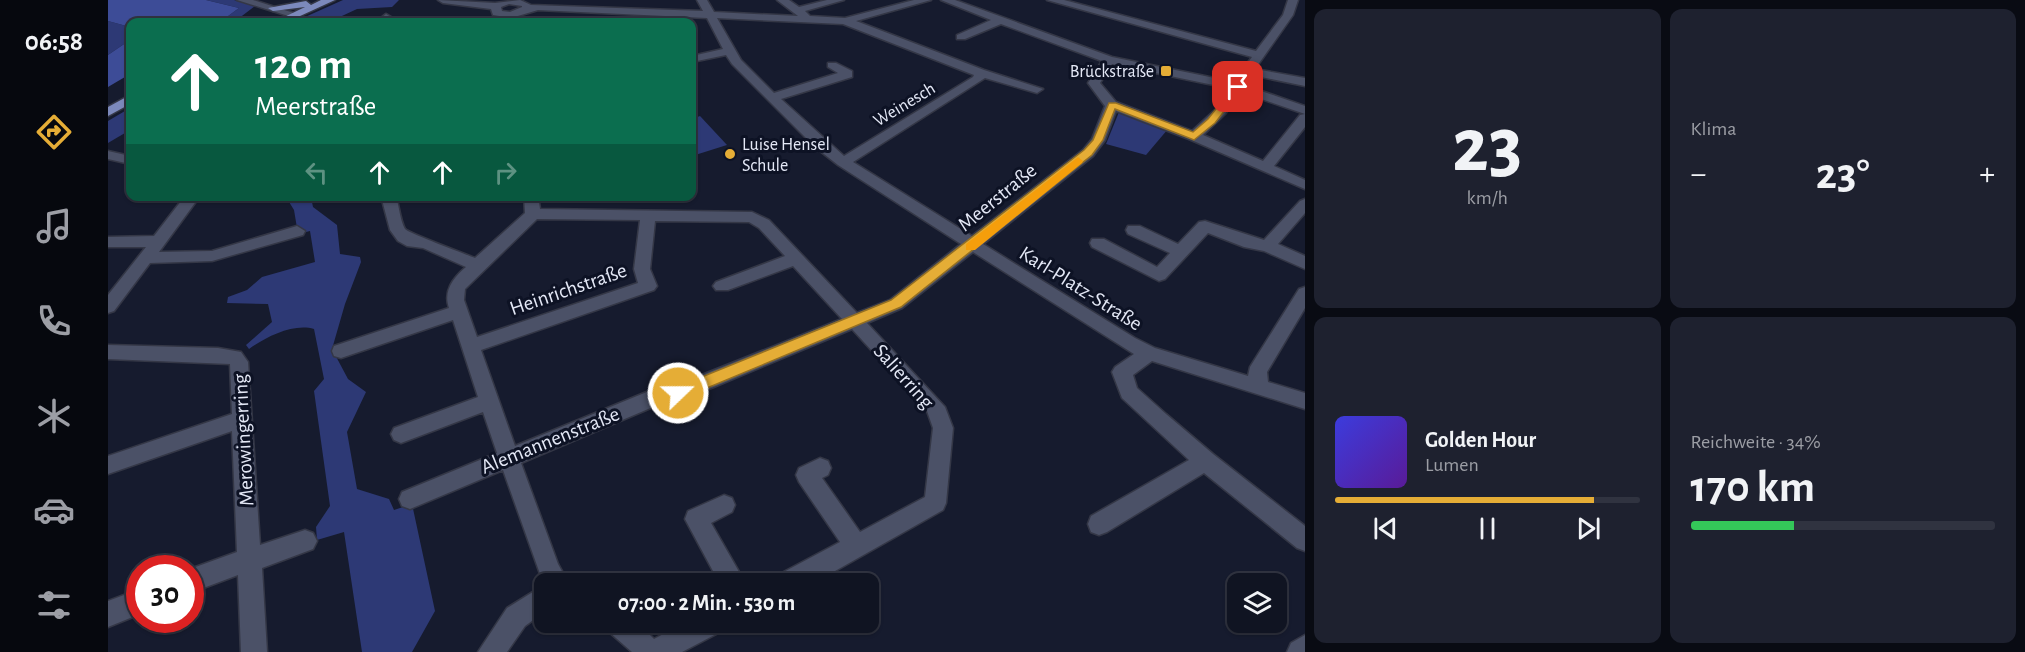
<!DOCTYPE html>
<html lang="de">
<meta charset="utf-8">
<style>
:root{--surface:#101422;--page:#1e212f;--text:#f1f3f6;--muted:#9c9ea5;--line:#303340;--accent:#e5ad36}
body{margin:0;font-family:"Alegreya Sans",sans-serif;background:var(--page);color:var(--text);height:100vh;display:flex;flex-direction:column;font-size:22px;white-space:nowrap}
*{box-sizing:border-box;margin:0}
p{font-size:20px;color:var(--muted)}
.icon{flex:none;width:33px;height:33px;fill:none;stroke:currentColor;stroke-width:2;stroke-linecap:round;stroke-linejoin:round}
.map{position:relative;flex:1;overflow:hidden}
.panel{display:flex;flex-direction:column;gap:9px;padding:9px;background:#090b13;width:720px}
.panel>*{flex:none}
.top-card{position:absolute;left:18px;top:18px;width:570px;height:183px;border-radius:12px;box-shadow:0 2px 4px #0004,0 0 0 2px var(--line);background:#0b6e4f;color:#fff;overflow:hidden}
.buttons{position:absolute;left:1119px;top:573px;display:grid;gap:12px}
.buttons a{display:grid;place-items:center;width:60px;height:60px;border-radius:12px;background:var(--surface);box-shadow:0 2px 4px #0004,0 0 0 2px var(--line);font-size:30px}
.speed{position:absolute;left:18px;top:555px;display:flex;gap:12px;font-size:30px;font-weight:700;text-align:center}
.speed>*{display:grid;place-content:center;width:78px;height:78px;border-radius:50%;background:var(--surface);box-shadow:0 2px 4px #0004,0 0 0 2px var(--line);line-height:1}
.speed .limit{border:9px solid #d22;background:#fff;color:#111}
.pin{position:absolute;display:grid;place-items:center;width:51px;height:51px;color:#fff;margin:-26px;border-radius:12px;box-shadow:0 3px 9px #0006}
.me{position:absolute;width:66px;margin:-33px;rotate:68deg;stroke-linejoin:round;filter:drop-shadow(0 0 4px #0008)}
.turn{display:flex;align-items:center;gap:21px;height:126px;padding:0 30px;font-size:27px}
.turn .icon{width:78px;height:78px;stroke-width:2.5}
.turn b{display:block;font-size:42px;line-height:51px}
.lanes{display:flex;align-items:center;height:57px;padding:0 30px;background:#0003;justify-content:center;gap:30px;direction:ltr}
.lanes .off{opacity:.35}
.big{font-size:45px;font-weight:700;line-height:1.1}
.panel .card{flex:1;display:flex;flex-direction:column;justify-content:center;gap:9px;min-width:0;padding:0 21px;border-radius:12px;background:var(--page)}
.panel .dial{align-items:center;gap:0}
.dial b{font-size:78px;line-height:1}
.song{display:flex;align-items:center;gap:18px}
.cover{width:72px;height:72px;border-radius:9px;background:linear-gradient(135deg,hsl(240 70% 55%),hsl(270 70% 35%))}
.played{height:6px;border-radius:3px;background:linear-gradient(90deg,var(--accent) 85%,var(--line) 85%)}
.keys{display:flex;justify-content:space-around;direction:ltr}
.heat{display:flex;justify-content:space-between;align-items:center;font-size:33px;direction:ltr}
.charge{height:9px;border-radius:4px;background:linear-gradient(90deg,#34c759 34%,var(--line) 0)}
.panel .tiles{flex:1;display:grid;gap:9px;grid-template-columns:repeat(2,1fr)}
.trip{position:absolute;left:426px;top:573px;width:345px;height:60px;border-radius:12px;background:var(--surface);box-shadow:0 2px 4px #0004,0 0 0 2px var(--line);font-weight:700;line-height:60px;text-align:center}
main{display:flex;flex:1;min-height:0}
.tab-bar{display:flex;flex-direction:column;width:108px;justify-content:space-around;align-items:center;background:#06080e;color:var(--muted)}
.tab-bar .icon{width:42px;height:42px}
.tab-bar .on{color:var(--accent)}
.tab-bar b{font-size:27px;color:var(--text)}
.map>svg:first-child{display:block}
.green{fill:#2d3975}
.forest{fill:#3d4c97}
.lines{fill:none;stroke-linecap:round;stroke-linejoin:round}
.minor-casing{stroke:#343746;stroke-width:3}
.major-casing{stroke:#343746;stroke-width:3}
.minor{fill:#4b5167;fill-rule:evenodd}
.major{fill:#7c89bc;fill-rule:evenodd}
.route{fill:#e5ad36;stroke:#957023;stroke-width:1.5}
.slow{fill:#f59e0b}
.poi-dot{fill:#e5ad36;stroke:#0d1224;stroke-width:2}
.labels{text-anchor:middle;stroke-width:6;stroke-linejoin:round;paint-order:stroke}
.far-poi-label{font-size:18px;fill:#e4e8f6;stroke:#0d1224;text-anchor:end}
.far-street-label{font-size:18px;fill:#e4e8f6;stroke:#0d1224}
.street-label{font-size:21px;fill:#e4e8f6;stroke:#0d1224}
</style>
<main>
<nav class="tab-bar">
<b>06:58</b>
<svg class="icon on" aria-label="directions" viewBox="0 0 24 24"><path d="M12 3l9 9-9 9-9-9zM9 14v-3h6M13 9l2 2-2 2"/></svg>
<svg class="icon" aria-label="music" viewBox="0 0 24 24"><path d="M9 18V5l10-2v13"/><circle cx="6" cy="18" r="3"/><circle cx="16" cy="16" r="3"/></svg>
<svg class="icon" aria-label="phone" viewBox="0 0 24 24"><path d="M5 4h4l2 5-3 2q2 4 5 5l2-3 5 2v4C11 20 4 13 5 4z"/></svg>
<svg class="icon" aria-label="climate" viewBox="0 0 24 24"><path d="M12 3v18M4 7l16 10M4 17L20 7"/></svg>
<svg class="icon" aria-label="car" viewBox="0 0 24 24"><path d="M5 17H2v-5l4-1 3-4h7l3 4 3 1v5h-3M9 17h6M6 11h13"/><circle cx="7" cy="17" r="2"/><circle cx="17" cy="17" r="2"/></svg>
<svg class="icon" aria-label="filters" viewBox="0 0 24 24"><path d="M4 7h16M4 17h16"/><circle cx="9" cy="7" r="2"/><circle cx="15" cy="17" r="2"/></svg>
</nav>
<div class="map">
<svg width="1197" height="652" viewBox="0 0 1197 652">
<rect width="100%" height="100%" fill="#161b2e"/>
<!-- green -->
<g class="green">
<polygon points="98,0 126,0 147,6 126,22 112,22 131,8"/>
<polygon points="235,0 291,0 284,7 249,9 221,22 186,22"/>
<polygon points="0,21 22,27 22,40 0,55"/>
<polygon points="22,108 22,130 0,143 0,121"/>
<polygon points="1011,112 1060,129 1038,155 998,144"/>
<polygon points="592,116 619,145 584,156 584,119"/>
<path d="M 178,197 L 203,197 L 205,207 L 229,225 L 232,254 L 252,257 L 253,262 L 237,304 L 224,349 L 240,379 L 258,392 L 239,432 L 249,489 L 281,499 L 286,510 L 304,504 L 327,611 L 304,652 L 254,652 L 236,532 L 209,540 L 208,527 L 222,506 L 206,391 L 216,379 L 206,329 C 185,323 158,337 141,349 L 138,345 L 164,322 L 160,304 L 119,303 L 120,297 L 139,290 L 154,277 L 207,262 L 202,231 L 190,234 L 186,210 Z"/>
</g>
<!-- forest -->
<g class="forest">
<polygon points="0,0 98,0 131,8 112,22 22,22 22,27 0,21"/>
<polygon points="22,40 22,74 0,87 0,55"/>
</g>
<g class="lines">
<defs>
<g id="minor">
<polygon points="129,0 145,0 192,15 187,18"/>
<path d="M 330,0 L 387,3 L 412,0 L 423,5 L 595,11 L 589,0 L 599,0 L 606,12 L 690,16 L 669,0 L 681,0 L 691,7 L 719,0 L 736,0 L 697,11 L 702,16 L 737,18 L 806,0 L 823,0 L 748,21 L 876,70 L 935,89 L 929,93 L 877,78 L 745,162 L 864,236 L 975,150 L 984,139 L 997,106 L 980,83 L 994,61 L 893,24 L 857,39 L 849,39 L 849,35 L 883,20 L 833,0 L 847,0 L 1004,57 L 1126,82 L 1144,57 L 939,0 L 956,0 L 1148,51 L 1175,15 L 1180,0 L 1190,0 L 1185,15 L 1147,69 L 1197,78 L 1197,86 L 1143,75 L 1136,85 L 1197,106 L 1197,114 L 1133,92 L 1117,114 L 1095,135 L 1155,161 L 1192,115 L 1197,114 L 1197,127 L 1166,166 L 1197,180 L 1197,189 L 1081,139 L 1008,111 L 997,140 L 985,156 L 875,244 L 1027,338 L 1047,348 L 1140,376 L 1142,367 L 1191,289 L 1197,287 L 1197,308 L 1159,372 L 1160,382 L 1197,393 L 1197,409 L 1044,361 L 1025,375 L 1029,388 L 1058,414 L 1105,454 L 1197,526 L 1197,551 L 1189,548 L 1096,473 L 999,532 L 991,535 L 983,532 L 980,524 L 983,516 L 1081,460 L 1014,398 L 1004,372 L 1007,367 L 1026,354 L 865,252 L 794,308 L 759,323 L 837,407 L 845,428 L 838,503 L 835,510 L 704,584 L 667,584 L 670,575 L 732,542 L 691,482 L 688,475 L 691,468 L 712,458 L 720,461 L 723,468 L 720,475 L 714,478 L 752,532 L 817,497 L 825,428 L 819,411 L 744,329 L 577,399 L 559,401 L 413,463 L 450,564 L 461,584 L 436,584 L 436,612 L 417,626 L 399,652 L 370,652 L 399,608 L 436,585 L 395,470 L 302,509 L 294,506 L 291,499 L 294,492 L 389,453 L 375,412 L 293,443 L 286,440 L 283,434 L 286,428 L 370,397 L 345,320 L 233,358 L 226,356 L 224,351 L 226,346 L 341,308 C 335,291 345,278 358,267 L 315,248 L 299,246 L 290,241 L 282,230 L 273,196 L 288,196 C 291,206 292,220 297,229 C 300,233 357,254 367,258 L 417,213 L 416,196 L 430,196 L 432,209 L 644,212 L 661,220 L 749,313 L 782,300 L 853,244 L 730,165 L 707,147 L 624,64 L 618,55 L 584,62 L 584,56 L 615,49 L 599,18 L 430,10 L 403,18 L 385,15 L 383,9 L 335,3 ZM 401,4 L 414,6 L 414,7 L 402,12 L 394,11 L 393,7 ZM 609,18 L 735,24 L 866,75 L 865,77 L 736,156 L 673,99 L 744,77 L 744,71 L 728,63 L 720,63 L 720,67 L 730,73 L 666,93 L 633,60 ZM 1004,64 L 1120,88 L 1123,89 L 1108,109 L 1084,131 L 1008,102 L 992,83 ZM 429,219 L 532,220 L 526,269 L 530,283 L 369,337 L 356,300 L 357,289 ZM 547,221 L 641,222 L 651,228 L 677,256 L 608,282 L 605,286 L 608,290 L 620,290 L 685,266 L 734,319 L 569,385 L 551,387 L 407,446 L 373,350 L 546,290 L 549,286 L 542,269 Z"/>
<polygon points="278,14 283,17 278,22 268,22"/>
<polygon points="0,151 22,156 22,164 0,159"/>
<polygon points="77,196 92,196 51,252 104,251 189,226 197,231 195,235 104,261 42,263 6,311 0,313 0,295 38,247 0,247 0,237 46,236"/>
<polygon points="1197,199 1197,213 1170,244 1197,256 1197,269 1156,251 1136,247 1100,233 1057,279 1051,281 984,247 982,243 984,239 996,239 1049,267 1062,253 1020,234 1018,230 1020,226 1032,226 1070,244 1091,222 1097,221 1156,240 1192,201"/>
<polygon points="0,345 110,348 133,352 140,362 152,545 197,530 205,533 209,541 205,549 154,568 159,652 133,652 130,575 82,593 82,569 129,552 124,431 0,474 0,456 124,414 122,364 0,359"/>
<polygon points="616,495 624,498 627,505 624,512 603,523 638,584 612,584 577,519 580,511"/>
<polygon points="32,589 32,614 0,627 0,601"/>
<polygon points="497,622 529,622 546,639 578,622 617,622 614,631 574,652 524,652 500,631"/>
<polygon points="1197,635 1197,652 1179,652 1183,643"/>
</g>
<g id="major">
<polygon points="213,0 227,0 179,22 166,22 197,7 165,11 160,8 198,1 203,5"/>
<polygon points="22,95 22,104 0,116 0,107"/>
</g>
</defs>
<!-- minor casing -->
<use href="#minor" class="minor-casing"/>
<!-- major casing -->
<use href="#major" class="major-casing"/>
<!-- minor -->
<use href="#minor" class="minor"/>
<!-- major -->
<use href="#major" class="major"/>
</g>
<!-- route -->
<polygon class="route" points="1127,85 1135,87 1107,123 1086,140 1007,109 995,140 984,155 793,307 575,398 564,398 562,393 564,389 783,300 976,150 985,140 1001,103 1008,103 1085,132 1100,119"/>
<!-- slow -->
<polygon class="slow" points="970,157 975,161 974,163 867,250 858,250 858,244"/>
<!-- markers -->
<g class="poi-dot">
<rect x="1052" y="65" width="12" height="12" rx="3"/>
<circle cx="622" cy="154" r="6"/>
</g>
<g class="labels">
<!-- far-poi labels -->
<g class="far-poi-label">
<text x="1046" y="77">Brückstraße</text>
<text x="634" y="150" text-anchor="start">Luise Hensel<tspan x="634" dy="21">Schule</tspan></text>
</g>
<!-- far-street labels -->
<g class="far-street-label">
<text transform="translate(796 104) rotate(-31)" y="6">Weinesch</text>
</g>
<!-- street labels -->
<g class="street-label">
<text transform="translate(889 197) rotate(-39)" y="7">Meerstraße</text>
<text transform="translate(973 288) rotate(32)" y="7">Karl-Platz-Straße</text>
<text transform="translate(460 289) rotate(-19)" y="7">Heinrichstraße</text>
<text transform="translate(796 376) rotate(48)" y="7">Salierring</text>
<text transform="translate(135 440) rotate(-93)" y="7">Merowingerring</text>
<text transform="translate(442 440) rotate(-22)" y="7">Alemannenstraße</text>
</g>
</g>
</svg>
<div class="buttons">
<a><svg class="icon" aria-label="layers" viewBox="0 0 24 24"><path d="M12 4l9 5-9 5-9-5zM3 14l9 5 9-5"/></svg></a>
</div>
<div class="speed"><div class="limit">30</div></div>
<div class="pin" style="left:1130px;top:87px;background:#d93025"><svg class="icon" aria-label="arrive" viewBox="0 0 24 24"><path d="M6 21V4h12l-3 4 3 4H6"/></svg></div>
<svg class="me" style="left:570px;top:393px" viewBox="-20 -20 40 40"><circle r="17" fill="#e5ad36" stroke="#fff" stroke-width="3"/><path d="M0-11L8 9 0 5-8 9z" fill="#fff"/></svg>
<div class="trip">07:00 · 2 Min. · 530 m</div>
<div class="top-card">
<div class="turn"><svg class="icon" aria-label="ahead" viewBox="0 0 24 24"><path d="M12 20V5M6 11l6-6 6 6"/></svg><div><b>120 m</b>Meerstraße</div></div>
<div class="lanes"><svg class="icon off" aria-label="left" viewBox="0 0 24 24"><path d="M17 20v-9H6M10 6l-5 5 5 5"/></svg><svg class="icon" aria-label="ahead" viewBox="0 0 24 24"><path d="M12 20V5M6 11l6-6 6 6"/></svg><svg class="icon" aria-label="ahead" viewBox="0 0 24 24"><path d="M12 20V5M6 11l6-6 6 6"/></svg><svg class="icon off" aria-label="right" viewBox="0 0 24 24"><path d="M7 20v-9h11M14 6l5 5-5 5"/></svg></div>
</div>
</div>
<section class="panel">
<div class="tiles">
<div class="card dial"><b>23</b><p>km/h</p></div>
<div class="card"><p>Klima</p>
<div class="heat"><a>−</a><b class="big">23°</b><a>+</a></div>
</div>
<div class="card">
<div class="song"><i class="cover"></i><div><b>Golden Hour</b><p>Lumen</p></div></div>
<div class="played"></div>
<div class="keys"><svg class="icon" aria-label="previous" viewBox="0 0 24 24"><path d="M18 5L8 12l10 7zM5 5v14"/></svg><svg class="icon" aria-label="pause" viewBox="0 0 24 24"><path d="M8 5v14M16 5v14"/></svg><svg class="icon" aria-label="next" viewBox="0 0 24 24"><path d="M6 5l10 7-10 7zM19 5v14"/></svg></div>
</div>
<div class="card"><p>Reichweite · 34%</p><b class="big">170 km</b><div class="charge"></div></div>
</div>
</section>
</main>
